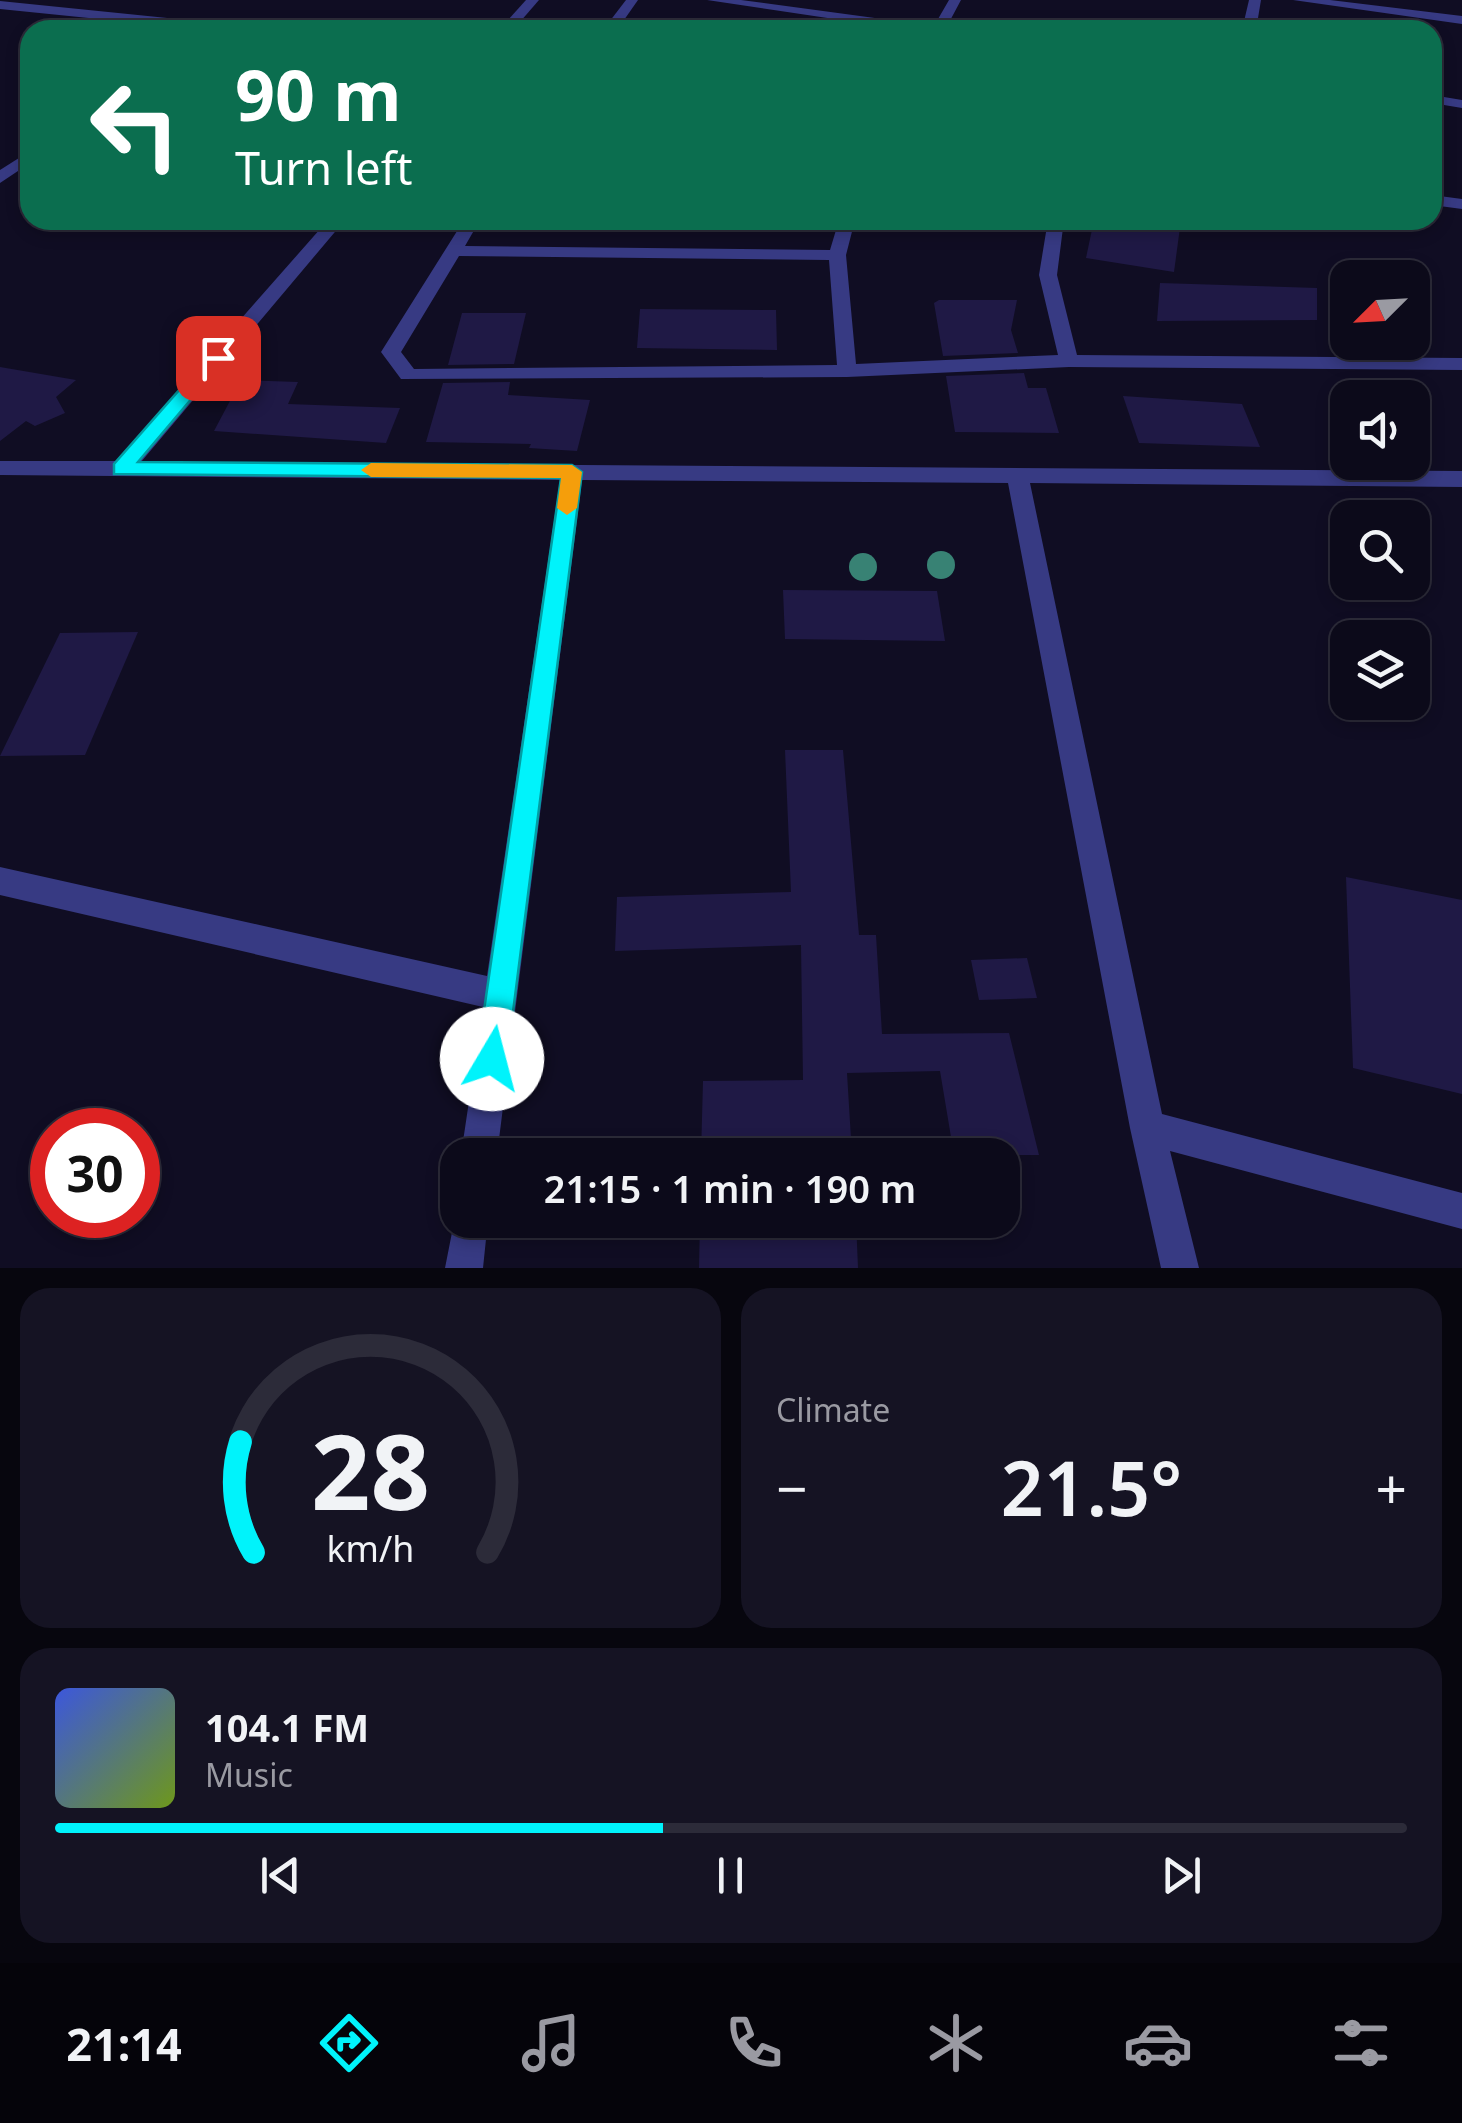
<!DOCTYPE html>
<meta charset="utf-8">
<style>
:root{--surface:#0c0a1a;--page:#151323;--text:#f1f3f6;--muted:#9a9aa2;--line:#2c2b39;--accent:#00f3fb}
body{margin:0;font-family:"Noto Sans",sans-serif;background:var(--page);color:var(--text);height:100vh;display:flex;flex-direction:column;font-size:38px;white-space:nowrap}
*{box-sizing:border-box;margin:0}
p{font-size:32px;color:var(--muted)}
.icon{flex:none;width:55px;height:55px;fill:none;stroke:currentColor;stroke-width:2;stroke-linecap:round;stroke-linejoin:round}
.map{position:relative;height:1268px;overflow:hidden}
.drawer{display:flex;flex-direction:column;gap:20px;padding:20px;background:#07060e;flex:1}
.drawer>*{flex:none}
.banner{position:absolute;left:20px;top:20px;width:1422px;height:210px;border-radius:30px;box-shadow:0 5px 15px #0003,0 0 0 2px var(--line);background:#0b6e4f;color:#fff;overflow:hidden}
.needle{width:65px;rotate:246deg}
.buttons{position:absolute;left:1330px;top:260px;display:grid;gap:20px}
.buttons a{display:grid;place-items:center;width:100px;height:100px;border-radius:20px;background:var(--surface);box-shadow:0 5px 15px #0003,0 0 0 2px var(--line);font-size:50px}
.speed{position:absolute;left:30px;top:1108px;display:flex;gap:20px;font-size:50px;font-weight:700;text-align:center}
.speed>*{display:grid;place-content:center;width:130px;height:130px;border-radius:50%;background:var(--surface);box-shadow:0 5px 15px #0003,0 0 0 2px var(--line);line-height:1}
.speed .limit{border:15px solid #d22;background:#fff;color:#111}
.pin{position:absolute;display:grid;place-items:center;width:85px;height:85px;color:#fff;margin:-42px;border-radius:20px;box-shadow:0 5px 15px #0006}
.me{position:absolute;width:110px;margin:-55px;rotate:8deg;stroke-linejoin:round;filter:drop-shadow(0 0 8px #0008)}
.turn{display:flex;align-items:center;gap:35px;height:210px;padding:0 50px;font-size:45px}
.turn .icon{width:130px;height:130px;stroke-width:2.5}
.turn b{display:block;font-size:70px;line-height:85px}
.big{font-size:75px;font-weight:600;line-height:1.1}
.drawer .card{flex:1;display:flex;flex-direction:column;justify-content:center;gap:15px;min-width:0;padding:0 35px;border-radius:30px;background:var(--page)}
.drawer .dial{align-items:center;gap:0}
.dial svg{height:260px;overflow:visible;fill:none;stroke:var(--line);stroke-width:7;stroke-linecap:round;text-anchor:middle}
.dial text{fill:var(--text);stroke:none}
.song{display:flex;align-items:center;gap:30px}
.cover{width:120px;height:120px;border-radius:15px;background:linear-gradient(135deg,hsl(230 70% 55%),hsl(80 70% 35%))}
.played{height:10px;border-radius:5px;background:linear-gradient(90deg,var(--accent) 45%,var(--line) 45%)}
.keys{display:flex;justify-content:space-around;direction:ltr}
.heat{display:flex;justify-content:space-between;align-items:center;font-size:55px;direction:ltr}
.drawer .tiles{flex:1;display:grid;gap:20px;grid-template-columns:1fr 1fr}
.card:last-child{grid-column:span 2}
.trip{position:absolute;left:440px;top:1138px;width:580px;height:100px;border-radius:30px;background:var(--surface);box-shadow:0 5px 15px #0003,0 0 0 2px var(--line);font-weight:600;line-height:100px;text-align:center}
.tab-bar{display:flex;height:160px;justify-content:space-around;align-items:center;background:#05040a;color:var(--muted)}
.tab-bar .icon{width:70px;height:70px}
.tab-bar .on{color:var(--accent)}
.tab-bar b{font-size:45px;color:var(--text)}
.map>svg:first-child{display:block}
.building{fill:#1f1945}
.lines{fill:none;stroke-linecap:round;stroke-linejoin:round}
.minor{fill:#373a83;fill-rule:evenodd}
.tree{fill:#388274}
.route{fill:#00f3fb;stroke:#009ea3;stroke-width:2.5}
.slow{fill:#f59e0b}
</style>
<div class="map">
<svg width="1462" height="1268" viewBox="0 0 1462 1268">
<rect width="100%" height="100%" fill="#100d23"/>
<!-- building -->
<g class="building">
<polygon points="1094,220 1181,220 1174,272 1086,258"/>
<polygon points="1160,283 1317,288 1317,320 1157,321"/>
<polygon points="939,300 1017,300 1011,330 1018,353 943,356 934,303"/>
<polygon points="640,309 776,310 777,350 637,348"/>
<polygon points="462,313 526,313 514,364 448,365"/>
<polygon points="0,367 76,380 56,397 65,413 35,426 26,421 0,441"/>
<polygon points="1024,373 1028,388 1046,388 1059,433 955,432 946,376"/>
<polygon points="241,380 298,382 288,404 400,408 386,443 214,431"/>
<polygon points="510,382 508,395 590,400 577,451 529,448 531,444 426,442 443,383"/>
<polygon points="1123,396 1242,404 1260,447 1139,443"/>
<polygon points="783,590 937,591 945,641 785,639"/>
<polygon points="138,632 85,755 0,756 60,633"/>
<polygon points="785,750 843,750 859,935 876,935 882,1034 1009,1033 1039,1155 954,1155 940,1071 847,1073 852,1155 701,1155 703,1081 803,1080 801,945 615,951 617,897 791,892"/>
<polygon points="1346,877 1462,900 1462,1094 1353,1068"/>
<polygon points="1027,958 1037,998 979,1000 971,960"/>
<polygon points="700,1220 856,1220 858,1268 699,1268"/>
</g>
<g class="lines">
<!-- minor -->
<g class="minor">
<polygon points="526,0 539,0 513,30 499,30"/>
<polygon points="626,0 638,0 617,30 603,30"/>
<polygon points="707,0 741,0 934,26 949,0 961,0 945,30 908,30"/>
<polygon points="1249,0 1261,0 1256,30 1242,30"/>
<polygon points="1293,0 1330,0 1462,16 1462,24"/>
<polygon points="0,1 246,26 253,30 207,30 0,9"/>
<polygon points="1432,95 1462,100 1462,108 1432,103"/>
<polygon points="30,151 30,163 0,183 0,170"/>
<polygon points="1432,195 1462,199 1462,209 1432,205"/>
<polygon points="328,220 345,220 141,462 1462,471 1462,487 1030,483 1162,1114 1462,1193 1462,1229 1170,1151 1199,1268 1161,1268 1130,1128 1008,483 582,480 497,1155 461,1155 483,1007 0,895 0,867 487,976 560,480 0,475 0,461 116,461"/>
<path d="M 464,220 L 480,220 L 465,246 L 830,250 L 839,220 L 855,220 L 846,255 L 856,364 L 1058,355 L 1039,275 L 1048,220 L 1064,220 L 1057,275 L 1077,355 L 1462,358 L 1462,370 L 1069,367 L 847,377 L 401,379 L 381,352 ZM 459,256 L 829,260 L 837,365 L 414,369 L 401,352 Z"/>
<polygon points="457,1207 458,1220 488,1220 483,1268 445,1268"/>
</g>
</g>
<!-- trees -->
<g class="tree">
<circle cx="941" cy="565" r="14"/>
<circle cx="863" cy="567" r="14"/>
</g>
<!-- route -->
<polygon class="route" points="211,354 226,358 138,462 572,465 582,472 507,1059 502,1070 492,1074 481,1070 477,1059 561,478 114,474 114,464"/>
<!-- slow -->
<polygon class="slow" points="371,463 572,465 582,472 577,508 567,515 557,508 561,478 371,477 361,470"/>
</svg>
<div class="buttons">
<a><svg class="needle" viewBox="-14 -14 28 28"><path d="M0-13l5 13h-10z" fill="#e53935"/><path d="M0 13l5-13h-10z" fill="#9a9aa2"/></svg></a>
<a><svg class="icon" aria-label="sound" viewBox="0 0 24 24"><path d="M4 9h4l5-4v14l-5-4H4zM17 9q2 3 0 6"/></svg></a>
<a><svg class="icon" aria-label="search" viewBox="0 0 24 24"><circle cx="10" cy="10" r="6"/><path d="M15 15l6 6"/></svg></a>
<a><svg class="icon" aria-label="layers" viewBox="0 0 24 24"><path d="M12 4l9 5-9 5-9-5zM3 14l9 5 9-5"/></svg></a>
</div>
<div class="speed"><div class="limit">30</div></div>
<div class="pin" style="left:218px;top:358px;background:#d93025"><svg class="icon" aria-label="arrive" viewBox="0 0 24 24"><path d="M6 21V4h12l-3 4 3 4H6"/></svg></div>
<svg class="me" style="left:492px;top:1059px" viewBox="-20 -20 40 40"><circle r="19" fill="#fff"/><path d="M0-13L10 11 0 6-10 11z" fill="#00f3fb"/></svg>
<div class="trip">21:15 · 1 min · 190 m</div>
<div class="banner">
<div class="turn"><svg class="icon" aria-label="left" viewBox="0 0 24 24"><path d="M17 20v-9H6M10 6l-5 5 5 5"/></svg><div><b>90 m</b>Turn left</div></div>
</div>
</div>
<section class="drawer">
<div class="tiles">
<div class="card dial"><svg viewBox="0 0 100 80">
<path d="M14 69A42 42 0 1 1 86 69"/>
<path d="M14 69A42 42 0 0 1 10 35" stroke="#00f3fb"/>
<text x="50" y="56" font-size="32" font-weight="700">28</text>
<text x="50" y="72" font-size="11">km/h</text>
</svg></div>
<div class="card"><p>Climate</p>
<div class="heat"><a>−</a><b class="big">21.5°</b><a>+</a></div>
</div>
<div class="card">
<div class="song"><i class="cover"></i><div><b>104.1 FM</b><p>Music</p></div></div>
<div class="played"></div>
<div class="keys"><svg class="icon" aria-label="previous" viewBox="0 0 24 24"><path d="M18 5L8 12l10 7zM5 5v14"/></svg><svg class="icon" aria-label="pause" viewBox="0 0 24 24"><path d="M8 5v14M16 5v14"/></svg><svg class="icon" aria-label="next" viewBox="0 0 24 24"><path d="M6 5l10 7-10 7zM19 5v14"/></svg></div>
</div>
</div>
</section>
<nav class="tab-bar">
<b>21:14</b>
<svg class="icon on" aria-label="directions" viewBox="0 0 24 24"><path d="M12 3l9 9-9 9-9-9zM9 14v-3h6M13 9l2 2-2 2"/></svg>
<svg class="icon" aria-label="music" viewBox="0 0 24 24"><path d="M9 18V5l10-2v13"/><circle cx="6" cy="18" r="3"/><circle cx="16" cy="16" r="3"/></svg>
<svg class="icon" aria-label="phone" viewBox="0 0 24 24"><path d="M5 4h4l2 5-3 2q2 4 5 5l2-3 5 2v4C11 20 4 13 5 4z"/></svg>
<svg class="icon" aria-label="climate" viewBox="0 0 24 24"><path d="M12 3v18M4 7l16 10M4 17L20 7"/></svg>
<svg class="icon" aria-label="car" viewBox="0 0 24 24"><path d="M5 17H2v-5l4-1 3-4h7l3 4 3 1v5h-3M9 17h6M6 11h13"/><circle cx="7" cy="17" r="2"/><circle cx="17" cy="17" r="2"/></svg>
<svg class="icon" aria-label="filters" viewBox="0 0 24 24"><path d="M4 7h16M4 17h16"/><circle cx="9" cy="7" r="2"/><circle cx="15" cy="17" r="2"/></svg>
</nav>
